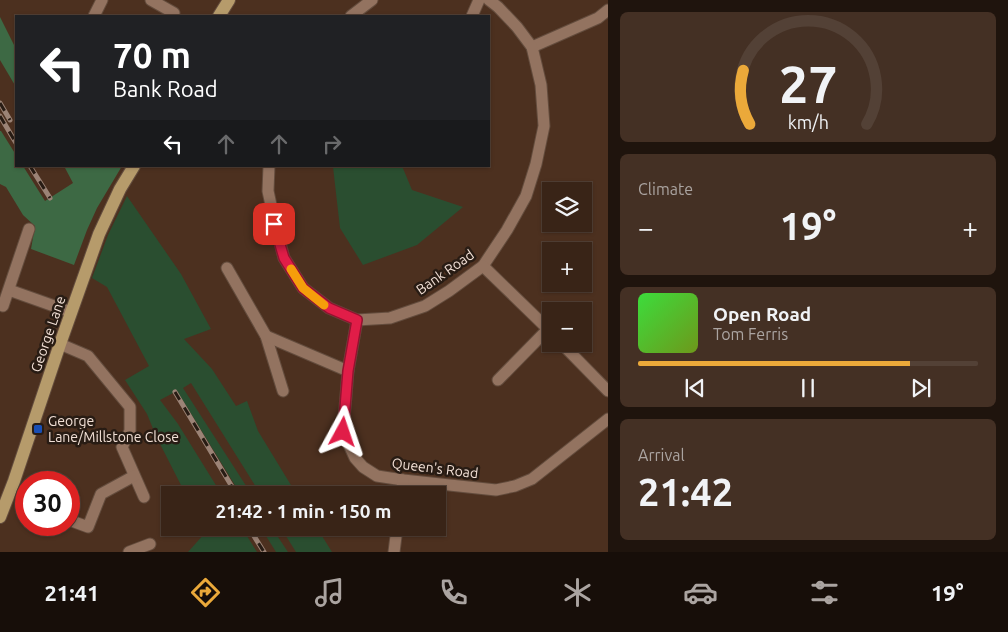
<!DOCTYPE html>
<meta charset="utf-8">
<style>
:root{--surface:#392417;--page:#443024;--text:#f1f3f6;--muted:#aba4a1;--line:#534136;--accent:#eba93a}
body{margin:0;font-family:Ubuntu,sans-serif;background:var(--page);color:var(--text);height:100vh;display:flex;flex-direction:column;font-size:19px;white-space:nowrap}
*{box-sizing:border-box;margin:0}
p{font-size:16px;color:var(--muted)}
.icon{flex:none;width:28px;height:28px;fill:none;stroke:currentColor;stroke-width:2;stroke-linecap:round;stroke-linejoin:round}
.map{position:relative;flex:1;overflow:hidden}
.side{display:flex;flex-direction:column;gap:12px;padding:12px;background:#1f140d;width:400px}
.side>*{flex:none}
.guide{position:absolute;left:15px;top:15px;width:475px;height:152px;border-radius:0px;box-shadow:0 1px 4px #0004,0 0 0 1px var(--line);background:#202124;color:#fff;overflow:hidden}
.controls{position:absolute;left:542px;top:182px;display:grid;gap:10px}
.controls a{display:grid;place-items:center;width:50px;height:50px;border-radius:0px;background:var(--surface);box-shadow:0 1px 4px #0004,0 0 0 1px var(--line);font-size:25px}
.speed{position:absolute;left:15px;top:471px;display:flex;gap:10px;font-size:25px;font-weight:700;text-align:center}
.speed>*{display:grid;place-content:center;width:65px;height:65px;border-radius:50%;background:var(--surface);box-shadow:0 1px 4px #0004,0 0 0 1px var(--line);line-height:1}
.speed .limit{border:8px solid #d22;background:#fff;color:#111}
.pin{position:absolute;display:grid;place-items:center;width:42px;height:42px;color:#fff;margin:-21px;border-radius:10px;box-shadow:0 2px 8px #0006}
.me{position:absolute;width:55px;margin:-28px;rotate:5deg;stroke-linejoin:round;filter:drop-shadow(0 0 4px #0008)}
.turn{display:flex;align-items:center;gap:18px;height:105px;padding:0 15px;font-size:22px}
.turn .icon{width:65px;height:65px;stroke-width:2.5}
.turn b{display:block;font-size:35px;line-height:42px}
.lanes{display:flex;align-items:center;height:48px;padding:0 15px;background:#0003;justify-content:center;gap:25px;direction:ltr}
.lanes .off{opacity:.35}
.big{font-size:38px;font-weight:700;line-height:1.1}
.side .card{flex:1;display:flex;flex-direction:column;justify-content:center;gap:8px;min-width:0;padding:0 18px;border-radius:8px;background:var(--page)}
.side .dial{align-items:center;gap:0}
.dial svg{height:130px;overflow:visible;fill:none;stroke:var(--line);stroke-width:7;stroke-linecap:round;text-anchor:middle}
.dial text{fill:var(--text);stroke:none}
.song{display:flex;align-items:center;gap:15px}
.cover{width:60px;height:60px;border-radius:8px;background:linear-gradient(135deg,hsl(120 70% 55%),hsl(80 70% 35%))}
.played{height:5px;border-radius:2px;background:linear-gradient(90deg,var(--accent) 80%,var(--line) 80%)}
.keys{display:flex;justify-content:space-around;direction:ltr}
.heat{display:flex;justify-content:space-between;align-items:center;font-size:28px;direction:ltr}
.trip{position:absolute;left:161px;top:486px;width:285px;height:50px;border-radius:0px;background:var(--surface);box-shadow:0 1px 4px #0004,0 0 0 1px var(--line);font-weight:700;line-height:50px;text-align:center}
.tabs{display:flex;height:80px;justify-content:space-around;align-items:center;background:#170e09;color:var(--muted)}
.tabs .icon{width:35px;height:35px}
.tabs .active{color:var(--accent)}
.tabs b{font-size:22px;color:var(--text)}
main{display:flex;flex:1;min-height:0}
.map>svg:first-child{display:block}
.green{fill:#2a4e30}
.forest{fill:#3d6944}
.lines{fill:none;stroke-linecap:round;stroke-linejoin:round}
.street-casing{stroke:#634c3d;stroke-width:13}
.primary-casing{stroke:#634c3d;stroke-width:14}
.street{stroke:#937360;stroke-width:11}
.primary{stroke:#b69b6b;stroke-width:12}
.rail-casing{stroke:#9b8376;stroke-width:5}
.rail{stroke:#281c14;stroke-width:3;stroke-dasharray:9;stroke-linecap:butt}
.route-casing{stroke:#92132f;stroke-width:12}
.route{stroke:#e11d48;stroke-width:9}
.slow{stroke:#f59e0b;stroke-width:9}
.transit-dot{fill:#1a4fb4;stroke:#281c14;stroke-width:2}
.labels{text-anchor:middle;stroke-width:5;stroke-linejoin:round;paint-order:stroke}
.street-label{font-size:14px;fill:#f2e0d6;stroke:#281c14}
.poi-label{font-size:14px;fill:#f2e0d6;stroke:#281c14;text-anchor:start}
</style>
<main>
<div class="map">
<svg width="608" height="552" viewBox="0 0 608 552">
<rect width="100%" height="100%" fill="#4c301f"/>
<!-- green -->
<g class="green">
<polygon points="326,166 402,166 412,190 463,207 417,245 363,265 340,228 333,167"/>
<polygon points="127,196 181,274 211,329 184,339 212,369 236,406 247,401 258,431 297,495 261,495 191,383 183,388 252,495 241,495 177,391 160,400 178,424 222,495 186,495 156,436 147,414 125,380 149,366 107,287 92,278 108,235"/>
<polygon points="203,528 242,528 257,552 188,552 205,533"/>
<polygon points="261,528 272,528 288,552 276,552"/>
<polygon points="281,528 317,528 332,552 296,552"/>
</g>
<!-- forest -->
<g class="forest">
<polygon points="0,17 16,49 16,87 0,60"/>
<polygon points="0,131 1,131 16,155 16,166 23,166 45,201 73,183 64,166 122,166 97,208 87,230 74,265 31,249 35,226 23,215 6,187 0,184"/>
</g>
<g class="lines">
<defs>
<g id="street">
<polyline points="151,0 174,13"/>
<polyline points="94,16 102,0"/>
<polyline points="351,16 372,0"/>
<polyline points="472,16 479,0"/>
<polyline points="532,47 598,18 608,10"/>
<polyline points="269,166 268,191 275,224 284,258 303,288 329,308 357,320 390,318 425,306 449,291 483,266 507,230 526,196 536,164 544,126 541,85 532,47 517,27 498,7 489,0"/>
<polyline points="483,266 551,332"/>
<polyline points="227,268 266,336 283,391"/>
<polyline points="9,290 71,312"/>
<polyline points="3,306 29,229"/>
<polyline points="357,320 348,371 343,432 355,458 363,467 377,476 403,480 496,490 515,486 532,479 608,419"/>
<polyline points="266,336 348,371"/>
<polyline points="60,344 88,356 130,407 130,431 122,447 144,497"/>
<polyline points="562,344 608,391"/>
<polyline points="498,380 548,329"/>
<polyline points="401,495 403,480"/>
<polyline points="69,520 88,527 101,494 134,476"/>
<polyline points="129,552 150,544"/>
<polyline points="394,552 397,528"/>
</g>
<g id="primary">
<polyline points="219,16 229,0"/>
<polyline points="0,517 14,481 60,344 99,234 120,189 134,166"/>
</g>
</defs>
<!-- street casing -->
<use href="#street" class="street-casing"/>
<!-- primary casing -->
<use href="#primary" class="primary-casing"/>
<!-- street -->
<use href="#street" class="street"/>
<!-- primary -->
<use href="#primary" class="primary"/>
<defs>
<g id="rail">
<polyline points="0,103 10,120"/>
<polyline points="0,116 16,143"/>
<polyline points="30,166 50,198"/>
<polyline points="175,392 237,495"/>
<polyline points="249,528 264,552"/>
</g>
</defs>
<!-- rail casing -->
<use href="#rail" class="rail-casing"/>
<!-- rail -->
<use href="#rail" class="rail"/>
</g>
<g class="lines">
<defs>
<polyline id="route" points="274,224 284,258 303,288 329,308 357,320 348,371 343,432"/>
</defs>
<!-- route casing -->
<use href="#route" class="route-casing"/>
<!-- route -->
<use href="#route" class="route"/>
<!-- slow -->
<polyline class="slow" points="291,269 303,288 324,305"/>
</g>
<!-- markers -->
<rect class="transit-dot" x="33" y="424" width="10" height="10" rx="2.5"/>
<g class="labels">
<!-- street labels -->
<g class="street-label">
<text transform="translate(445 272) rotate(-35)" y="5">Bank Road</text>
<text transform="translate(48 334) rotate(-71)" y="5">George Lane</text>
<text transform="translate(435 468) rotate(7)" y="5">Queen's Road</text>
</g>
<!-- poi labels -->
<g class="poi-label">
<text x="48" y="426">George<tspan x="48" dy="16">Lane/Millstone Close</tspan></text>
</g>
</g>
</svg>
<div class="controls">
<a><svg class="icon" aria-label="layers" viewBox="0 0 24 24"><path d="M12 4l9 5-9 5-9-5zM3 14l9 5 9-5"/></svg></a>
<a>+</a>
<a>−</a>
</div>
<div class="speed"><div class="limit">30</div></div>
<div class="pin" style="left:274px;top:224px;background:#d93025"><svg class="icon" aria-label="arrive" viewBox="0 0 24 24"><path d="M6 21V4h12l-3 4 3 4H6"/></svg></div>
<svg class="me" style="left:343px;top:432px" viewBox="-20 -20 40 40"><path d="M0-17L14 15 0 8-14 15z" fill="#e11d48" stroke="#fff" stroke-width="4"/></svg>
<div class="trip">21:42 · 1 min · 150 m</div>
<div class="guide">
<div class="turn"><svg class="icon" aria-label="left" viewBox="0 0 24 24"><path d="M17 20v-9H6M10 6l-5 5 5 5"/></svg><div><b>70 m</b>Bank Road</div></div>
<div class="lanes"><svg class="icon" aria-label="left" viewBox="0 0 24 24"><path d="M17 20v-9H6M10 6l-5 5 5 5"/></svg><svg class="icon off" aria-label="ahead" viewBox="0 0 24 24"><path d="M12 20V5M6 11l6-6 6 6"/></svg><svg class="icon off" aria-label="ahead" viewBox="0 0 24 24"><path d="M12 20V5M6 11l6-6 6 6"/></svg><svg class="icon off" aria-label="right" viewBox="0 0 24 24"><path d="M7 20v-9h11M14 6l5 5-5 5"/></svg></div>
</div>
</div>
<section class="side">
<div class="card dial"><svg viewBox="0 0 100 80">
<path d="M14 69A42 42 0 1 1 86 69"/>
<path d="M14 69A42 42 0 0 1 10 36" stroke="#eba93a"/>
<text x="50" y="56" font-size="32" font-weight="700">27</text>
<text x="50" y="72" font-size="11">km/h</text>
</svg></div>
<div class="card"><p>Climate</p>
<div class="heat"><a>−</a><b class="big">19°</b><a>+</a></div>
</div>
<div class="card">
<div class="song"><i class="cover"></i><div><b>Open Road</b><p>Tom Ferris</p></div></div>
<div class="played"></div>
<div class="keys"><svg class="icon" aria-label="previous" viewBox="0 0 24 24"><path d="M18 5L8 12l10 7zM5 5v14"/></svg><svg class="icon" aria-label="pause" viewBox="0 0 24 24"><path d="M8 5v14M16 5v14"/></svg><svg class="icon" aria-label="next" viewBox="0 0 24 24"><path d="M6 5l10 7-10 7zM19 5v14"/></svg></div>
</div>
<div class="card"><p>Arrival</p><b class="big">21:42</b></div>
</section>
</main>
<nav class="tabs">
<b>21:41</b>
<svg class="icon active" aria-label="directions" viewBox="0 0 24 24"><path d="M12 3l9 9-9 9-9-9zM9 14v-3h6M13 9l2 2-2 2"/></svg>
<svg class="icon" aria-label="music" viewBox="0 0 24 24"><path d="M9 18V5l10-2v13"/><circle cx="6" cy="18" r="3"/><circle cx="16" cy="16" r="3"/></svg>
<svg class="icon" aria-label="phone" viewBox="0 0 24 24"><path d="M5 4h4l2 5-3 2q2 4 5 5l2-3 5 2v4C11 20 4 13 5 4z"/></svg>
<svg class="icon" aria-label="climate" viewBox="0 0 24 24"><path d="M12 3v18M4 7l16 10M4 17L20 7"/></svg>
<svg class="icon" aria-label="car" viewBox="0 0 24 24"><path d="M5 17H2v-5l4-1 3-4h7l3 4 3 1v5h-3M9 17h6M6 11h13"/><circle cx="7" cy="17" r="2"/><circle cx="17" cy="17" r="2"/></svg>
<svg class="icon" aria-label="filters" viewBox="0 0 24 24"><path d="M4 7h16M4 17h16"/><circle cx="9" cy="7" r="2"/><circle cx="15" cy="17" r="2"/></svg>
<b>19°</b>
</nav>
